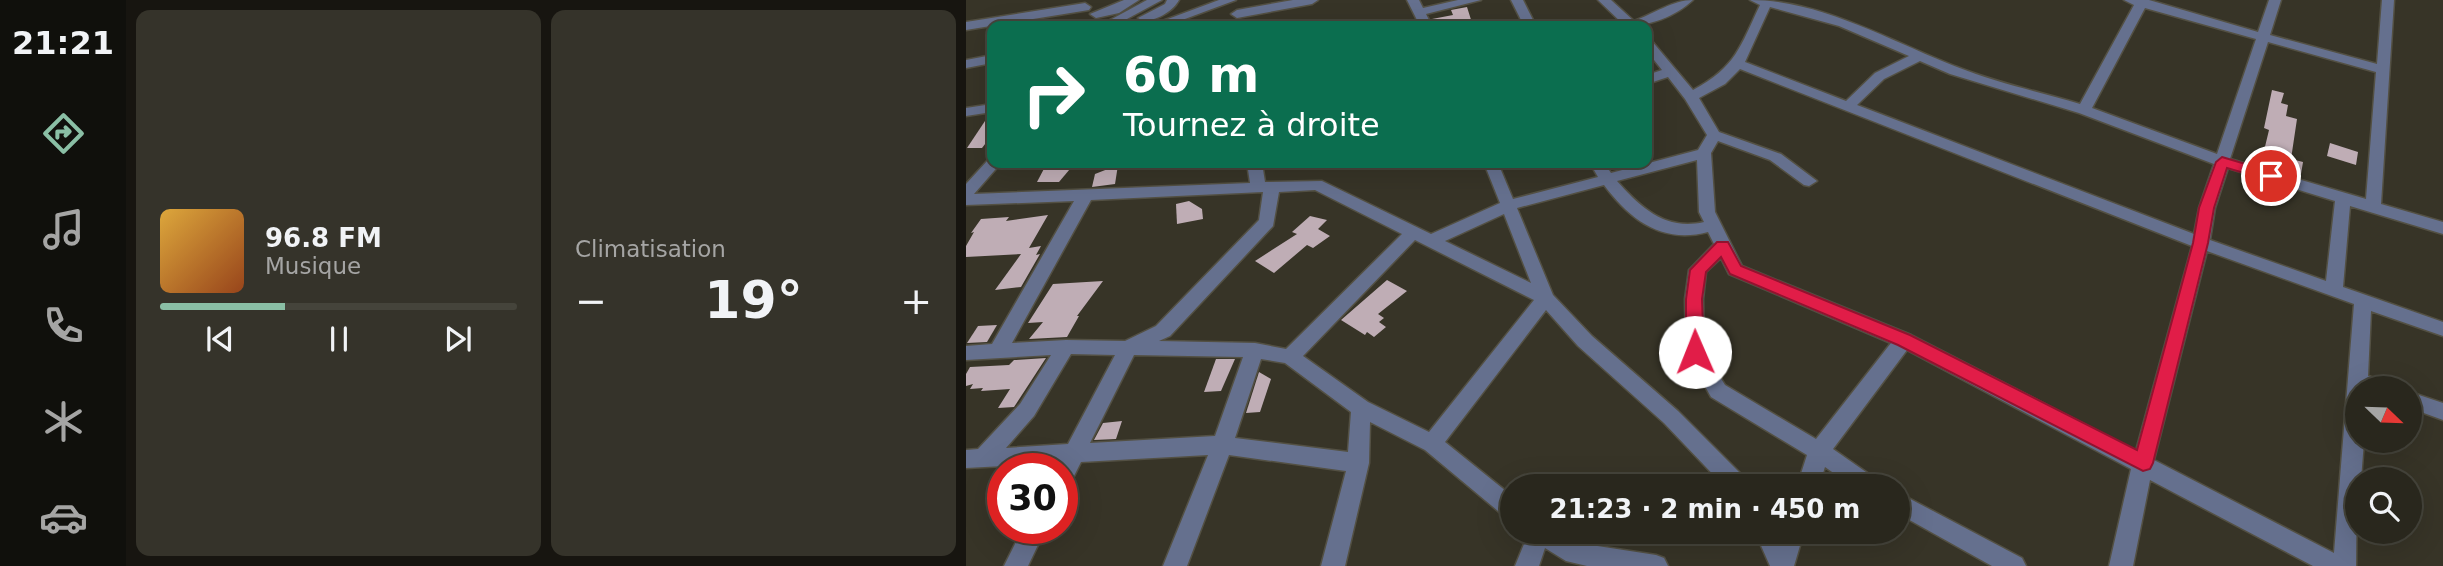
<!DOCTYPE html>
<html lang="fr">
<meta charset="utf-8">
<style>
:root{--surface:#29271d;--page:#35332a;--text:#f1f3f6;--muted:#a5a5a4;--line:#45443b;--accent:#8abfa5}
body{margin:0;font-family:"DejaVu Sans",sans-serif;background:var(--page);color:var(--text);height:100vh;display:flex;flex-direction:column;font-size:26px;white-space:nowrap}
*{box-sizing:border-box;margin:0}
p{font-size:23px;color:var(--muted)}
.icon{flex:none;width:38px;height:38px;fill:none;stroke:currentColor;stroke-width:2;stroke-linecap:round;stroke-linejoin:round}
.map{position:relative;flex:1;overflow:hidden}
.sheet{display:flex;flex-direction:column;gap:10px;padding:10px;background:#171510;width:840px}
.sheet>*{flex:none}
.hud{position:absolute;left:21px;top:21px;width:665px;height:147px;border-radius:14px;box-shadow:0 7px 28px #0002,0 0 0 2px var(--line);background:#0b6e4f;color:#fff;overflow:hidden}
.needle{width:46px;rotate:113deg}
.buttons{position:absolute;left:1379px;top:376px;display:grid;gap:14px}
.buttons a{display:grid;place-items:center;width:77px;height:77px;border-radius:50%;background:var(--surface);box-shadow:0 7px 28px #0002,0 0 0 2px var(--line);font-size:35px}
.speed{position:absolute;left:21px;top:453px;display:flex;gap:14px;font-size:35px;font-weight:700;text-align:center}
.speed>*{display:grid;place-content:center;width:91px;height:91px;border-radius:50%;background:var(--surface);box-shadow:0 7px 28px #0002,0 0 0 2px var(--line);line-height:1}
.speed .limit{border:10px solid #d22;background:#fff;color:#111}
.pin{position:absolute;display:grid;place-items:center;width:60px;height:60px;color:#fff;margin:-30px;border:4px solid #fff;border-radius:50%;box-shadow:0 2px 7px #0007}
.me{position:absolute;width:77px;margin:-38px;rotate:359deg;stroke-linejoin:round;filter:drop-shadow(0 0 5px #0008)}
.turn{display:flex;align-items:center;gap:24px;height:147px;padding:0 21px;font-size:32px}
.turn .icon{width:91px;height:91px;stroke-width:2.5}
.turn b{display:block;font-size:49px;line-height:60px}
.big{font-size:52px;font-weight:600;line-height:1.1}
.sheet .card{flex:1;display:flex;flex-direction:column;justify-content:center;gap:10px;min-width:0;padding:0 24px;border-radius:14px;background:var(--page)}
.song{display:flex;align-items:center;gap:21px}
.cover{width:84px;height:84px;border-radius:10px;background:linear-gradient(135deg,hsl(40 70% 55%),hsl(20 70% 35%))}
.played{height:7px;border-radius:4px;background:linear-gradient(90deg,var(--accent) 35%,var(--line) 35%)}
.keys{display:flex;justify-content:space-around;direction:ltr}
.heat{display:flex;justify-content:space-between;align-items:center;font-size:38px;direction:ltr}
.sheet .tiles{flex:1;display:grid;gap:10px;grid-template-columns:repeat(2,1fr)}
.trip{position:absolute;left:534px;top:474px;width:410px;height:70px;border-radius:35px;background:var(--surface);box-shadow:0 7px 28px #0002,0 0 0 2px var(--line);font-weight:600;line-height:70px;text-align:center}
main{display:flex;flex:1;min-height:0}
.tabs{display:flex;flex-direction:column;width:126px;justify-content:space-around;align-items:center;background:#10100c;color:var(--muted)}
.tabs .icon{width:49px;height:49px}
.tabs .current{color:var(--accent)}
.tabs b{font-size:32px;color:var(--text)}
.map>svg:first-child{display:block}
.building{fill:#bfadb5}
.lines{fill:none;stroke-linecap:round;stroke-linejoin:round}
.minor-casing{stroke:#535043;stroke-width:3}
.minor{fill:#65708e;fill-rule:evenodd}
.route{fill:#e11d48;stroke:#92132f;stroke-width:2}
</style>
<main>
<nav class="tabs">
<b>21:21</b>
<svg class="icon current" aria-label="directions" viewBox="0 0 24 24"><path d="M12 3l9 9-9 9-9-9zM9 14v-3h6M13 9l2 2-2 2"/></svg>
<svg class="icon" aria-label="music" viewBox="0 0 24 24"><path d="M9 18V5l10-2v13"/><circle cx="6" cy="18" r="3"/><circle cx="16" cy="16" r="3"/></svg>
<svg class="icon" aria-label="phone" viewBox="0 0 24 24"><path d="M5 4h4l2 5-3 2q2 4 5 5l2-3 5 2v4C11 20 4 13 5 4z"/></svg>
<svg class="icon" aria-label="climate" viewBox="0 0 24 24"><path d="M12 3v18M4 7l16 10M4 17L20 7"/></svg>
<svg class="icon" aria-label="car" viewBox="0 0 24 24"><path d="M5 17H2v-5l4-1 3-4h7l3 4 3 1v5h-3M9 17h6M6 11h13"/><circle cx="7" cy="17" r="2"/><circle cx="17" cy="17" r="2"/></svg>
</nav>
<section class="sheet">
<div class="tiles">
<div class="card">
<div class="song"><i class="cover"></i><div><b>96.8 FM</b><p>Musique</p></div></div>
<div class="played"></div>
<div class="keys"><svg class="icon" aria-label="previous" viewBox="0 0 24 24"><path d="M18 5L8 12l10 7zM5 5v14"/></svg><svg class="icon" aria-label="pause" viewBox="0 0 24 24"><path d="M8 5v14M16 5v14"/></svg><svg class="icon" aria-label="next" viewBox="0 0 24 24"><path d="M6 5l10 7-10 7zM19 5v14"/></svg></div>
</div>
<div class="card"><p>Climatisation</p>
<div class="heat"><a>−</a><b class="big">19°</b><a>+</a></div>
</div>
</div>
</section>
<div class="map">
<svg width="1477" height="566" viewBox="0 0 1477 566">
<rect width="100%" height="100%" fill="#373427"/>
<!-- building -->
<g class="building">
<polygon points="501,7 507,26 469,26 466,19 487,15 485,10"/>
<polygon points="1306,90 1318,93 1315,103 1322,105 1320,116 1331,119 1325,159 1337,162 1335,174 1303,165 1305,157 1297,155 1303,130 1298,128"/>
<polygon points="23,115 26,115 26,135 16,148 1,148"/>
<polygon points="1364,143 1392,152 1390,165 1361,156"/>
<polygon points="81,163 109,163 93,182 71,182"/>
<polygon points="152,165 149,184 126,187 129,174"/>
<polygon points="223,201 236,209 237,219 211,224 210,204"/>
<polygon points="82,215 63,248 75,246 70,255 74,254 55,287 29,290 55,254 0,257 0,246 8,232 5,233 15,219 43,217 40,221"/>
<polygon points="344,216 361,220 352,229 364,236 347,248 341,245 308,273 289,261 331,234 326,232"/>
<polygon points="421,280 441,291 412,314 418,318 413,322 420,327 408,337 401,332 399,335 375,320"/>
<polygon points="137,281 111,316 113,316 101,337 63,339 77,322 62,323 87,284"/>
<polygon points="31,325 21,342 1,343 12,326"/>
<polygon points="80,358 48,407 32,408 44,389 15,391 17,388 4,389 7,384 0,386 0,374 4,367 43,365 48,360"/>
<polygon points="250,359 269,359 255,391 238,392"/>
<polygon points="293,372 305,379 294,412 280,413"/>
<polygon points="156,421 150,439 128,440 137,423"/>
</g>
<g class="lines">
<defs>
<g id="minor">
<polygon points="158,0 173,0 153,13 130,18 124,14"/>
<polygon points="181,0 196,0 148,26 133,26"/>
<path d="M 201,0 L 213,0 C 207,12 183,26 172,18 L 199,4 Z"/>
<polygon points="253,0 270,0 200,26 183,26"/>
<polygon points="327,0 352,0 346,4 271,18 265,14 271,10"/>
<polygon points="441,0 453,0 457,8 492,0 515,0 460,14 466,26 454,26"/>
<polygon points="545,0 557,0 570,26 558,26"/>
<path d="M 632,0 L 645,0 L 668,21 C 687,14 707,0 727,0 C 709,17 683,26 659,26 Z"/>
<path d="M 784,0 C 855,0 926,42 991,67 C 1031,83 1074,92 1114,104 L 1168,5 L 1158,0 L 1183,0 L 1292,32 L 1303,0 L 1315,0 L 1304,35 L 1411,64 L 1416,0 L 1428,0 L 1415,204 L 1477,222 L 1477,234 L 1384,206 L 1377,287 L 1477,322 L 1477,336 L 1405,311 L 1402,376 L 1420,382 L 1423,388 L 1391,388 L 1391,441 L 1398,441 L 1395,480 L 1391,480 L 1390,566 L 1347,566 L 1184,480 L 1167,566 L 1143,566 L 1165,469 L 941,350 L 867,449 L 910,479 L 913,486 L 886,486 L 859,467 L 853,486 L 831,486 L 841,455 L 745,397 L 720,352 L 719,299 L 723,270 L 748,244 L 742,232 C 697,244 665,221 638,185 L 551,208 L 587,295 L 626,336 L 712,411 L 780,479 L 783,486 L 758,486 L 698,423 L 612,346 L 580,310 L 479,442 L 546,496 L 546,519 L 538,516 L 459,450 L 404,422 L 403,463 L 379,566 L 355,566 L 380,471 L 263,455 L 221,566 L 197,566 L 242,455 L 115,462 L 104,484 L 96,486 L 96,469 L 89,469 L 92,463 L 0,468 L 0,450 L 12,449 L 54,404 L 85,355 L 0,360 L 0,346 L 26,344 L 108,201 L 0,205 L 0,184 L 22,160 L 26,158 L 26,163 L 35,163 L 8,194 L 284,183 L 281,163 L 296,163 L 299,182 L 356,181 L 465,234 L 534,203 L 518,163 L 532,163 L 547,199 L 632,177 L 624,163 L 638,163 L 645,173 L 732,150 L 741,135 L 719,99 L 702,77 L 681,84 L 681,75 L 696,70 L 681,51 L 681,39 L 685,40 L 727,90 C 770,67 774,47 794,5 ZM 804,7 L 873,26 L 943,56 L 909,73 L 880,101 L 779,62 ZM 1179,8 L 1290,39 L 1251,154 L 1126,108 ZM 1302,42 L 1410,72 L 1400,199 L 1264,159 ZM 954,61 L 984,74 L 1113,113 L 1248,164 L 1233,208 L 1228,234 L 891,105 L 918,79 ZM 774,69 L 1226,246 L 1170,451 L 945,335 L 776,266 L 749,212 L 745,153 L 752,141 L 804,160 L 838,185 L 843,186 L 851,181 L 815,154 L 753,132 L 733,98 L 759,84 ZM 731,160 L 733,212 L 738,222 C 700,231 675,208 651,181 ZM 1262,168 L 1369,201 L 1360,281 L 1244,240 L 1249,208 ZM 349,190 L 436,234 L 320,349 L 289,343 L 193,341 L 204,336 L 307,226 L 313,192 ZM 297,192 L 293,220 L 190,326 L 159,341 L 100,340 L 46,343 L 125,200 ZM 538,214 L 565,283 L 479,241 ZM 449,240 L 568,300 L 463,432 L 402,402 L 337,356 ZM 1241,251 L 1388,304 L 1368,553 L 1188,460 ZM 755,258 L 763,274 L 925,343 L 850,439 L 759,385 L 738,351 L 737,299 L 740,272 ZM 105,354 L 149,355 L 102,444 L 40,448 L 68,416 ZM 168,355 L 277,357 L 249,436 L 124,443 ZM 295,359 L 319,363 L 385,412 L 382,452 L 269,438 Z"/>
<polygon points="119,3 125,7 123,10 0,30 0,22"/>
<polygon points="26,55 26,63 0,68 0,60"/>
<polygon points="26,104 26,112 0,116 0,108"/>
<polygon points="1444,392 1477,403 1477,420 1444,408"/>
<polygon points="931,492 1056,558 1060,566 1026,566 931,513"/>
<polygon points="57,528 80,528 62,566 38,566"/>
<polygon points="563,532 594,532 612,543 690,555 698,558 702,566 621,566 600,561 579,548 573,566 549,566"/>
<polygon points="789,532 812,532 814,537 816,532 838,532 828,566 804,566"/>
</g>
</defs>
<!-- minor casing -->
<use href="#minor" class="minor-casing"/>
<!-- minor -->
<use href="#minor" class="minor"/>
</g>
<!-- route -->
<polygon class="route" points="1256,157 1310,173 1312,176 1305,181 1261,168 1248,208 1242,243 1187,463 1184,469 1177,471 932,345 764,274 755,257 740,272 736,299 738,352 735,357 723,357 720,352 720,299 724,270 751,242 762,242 775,266 944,335 1171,450 1227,243 1233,208 1250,162"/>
</svg>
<div class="buttons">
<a><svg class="needle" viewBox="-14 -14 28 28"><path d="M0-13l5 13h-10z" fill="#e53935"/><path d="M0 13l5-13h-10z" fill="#a5a5a4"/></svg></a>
<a><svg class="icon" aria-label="search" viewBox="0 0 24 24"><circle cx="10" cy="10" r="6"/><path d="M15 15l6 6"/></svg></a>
</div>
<div class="speed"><div class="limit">30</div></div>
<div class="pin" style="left:1305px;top:176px;background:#d93025"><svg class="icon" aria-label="arrive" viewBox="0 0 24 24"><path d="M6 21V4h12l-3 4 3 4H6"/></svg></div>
<svg class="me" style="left:729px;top:352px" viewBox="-20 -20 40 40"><circle r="19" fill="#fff"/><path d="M0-13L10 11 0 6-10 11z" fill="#e11d48"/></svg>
<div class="trip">21:23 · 2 min · 450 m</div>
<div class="hud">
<div class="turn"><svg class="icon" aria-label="right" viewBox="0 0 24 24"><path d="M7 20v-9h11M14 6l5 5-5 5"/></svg><div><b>60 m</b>Tournez à droite</div></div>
</div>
</div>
</main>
